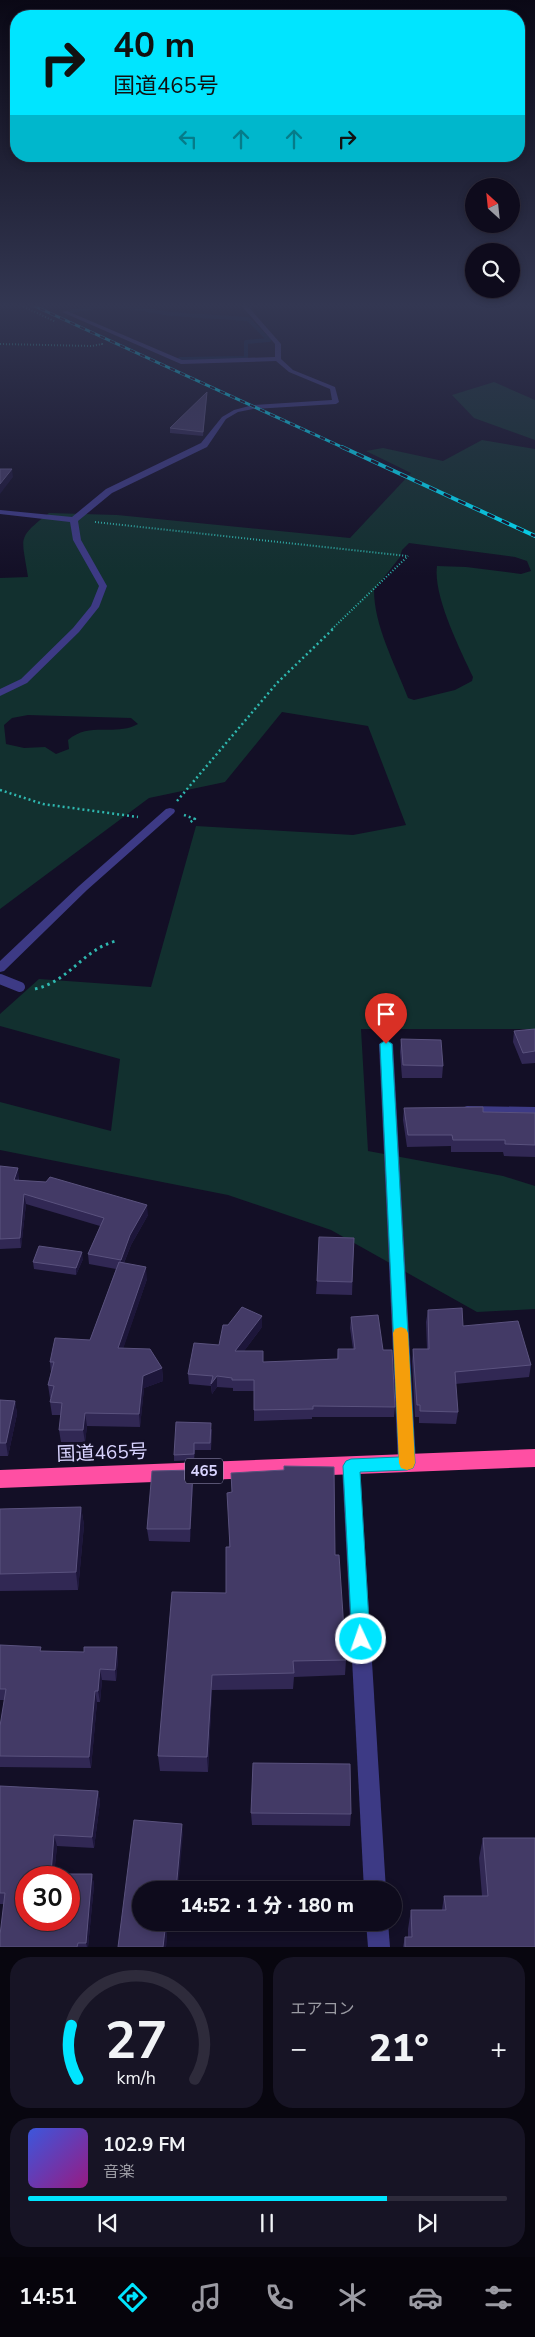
<!DOCTYPE html>
<html lang="ja">
<meta charset="utf-8">
<style>
:root{--surface:#0e0b1c;--page:#171425;--text:#f1f3f6;--muted:#9b9ba3;--line:#2e2b3b;--accent:#00e5ff}
body{margin:0;font-family:"Nunito Sans","Noto Sans JP",sans-serif;background:var(--page);color:var(--text);height:100vh;display:flex;flex-direction:column;font-size:19px;white-space:nowrap}
*{box-sizing:border-box;margin:0}
p{font-size:16px;color:var(--muted)}
.icon{flex:none;width:28px;height:28px;fill:none;stroke:currentColor;stroke-width:2;stroke-linecap:round;stroke-linejoin:round}
.map{position:relative;height:1947px;overflow:hidden}
.side{display:flex;flex-direction:column;gap:10px;padding:10px;background:#08060f;flex:1}
.side>*{flex:none}
.top-card{position:absolute;left:10px;top:10px;width:515px;height:152px;border-radius:20px;box-shadow:0 2px 8px #0003,0 0 0 1px var(--line);background:#00e5ff;color:#111;overflow:hidden}
.needle{width:32px;rotate:333deg}
.fabs{position:absolute;left:465px;top:178px;display:grid;gap:10px}
.fabs a{display:grid;place-items:center;width:55px;height:55px;border-radius:50%;background:var(--surface);box-shadow:0 2px 8px #0003,0 0 0 1px var(--line);font-size:25px}
.speed{position:absolute;left:15px;top:1866px;display:flex;gap:10px;font-size:25px;font-weight:700;text-align:center}
.speed>*{display:grid;place-content:center;width:65px;height:65px;border-radius:50%;background:var(--surface);box-shadow:0 2px 8px #0003,0 0 0 1px var(--line);line-height:1}
.speed .limit{border:8px solid #d22;background:#fff;color:#111}
.pin{position:absolute;display:grid;place-items:center;width:42px;height:42px;color:#fff;margin:-51px -21px;border-radius:50% 50% 50% 0;rotate:-45deg;box-shadow:0 0 5px #0007}
.pin .icon{rotate:45deg}
.me{position:absolute;width:55px;margin:-28px;rotate:357deg;stroke-linejoin:round;filter:drop-shadow(0 0 4px #0008)}
.turn{display:flex;align-items:center;gap:18px;height:105px;padding:0 20px;font-size:22px}
.turn .icon{width:65px;height:65px;stroke-width:2.5}
.turn b{display:block;font-size:35px;line-height:42px}
.lanes{display:flex;align-items:center;height:48px;padding:0 20px;background:#0003;justify-content:center;gap:25px;direction:ltr}
.lanes .off{opacity:.35}
.big{font-size:38px;font-weight:800;line-height:1.1}
.side .card{flex:1;display:flex;flex-direction:column;justify-content:center;gap:8px;min-width:0;padding:0 18px;border-radius:20px;background:var(--page)}
.side .dial{align-items:center;gap:0}
.dial svg{height:130px;overflow:visible;fill:none;stroke:var(--line);stroke-width:7;stroke-linecap:round;text-anchor:middle}
.dial text{fill:var(--text);stroke:none}
.song{display:flex;align-items:center;gap:15px}
.cover{width:60px;height:60px;border-radius:8px;background:linear-gradient(135deg,hsl(230 70% 55%),hsl(310 70% 35%))}
.played{height:5px;border-radius:2px;background:linear-gradient(90deg,var(--accent) 75%,var(--line) 75%)}
.keys{display:flex;justify-content:space-around;direction:ltr}
.heat{display:flex;justify-content:space-between;align-items:center;font-size:28px;direction:ltr}
.side .tiles{flex:1;display:grid;gap:10px;grid-template-columns:1fr 1fr}
.card:last-child{grid-column:span 2}
.trip{position:absolute;left:132px;top:1881px;width:270px;height:50px;border-radius:25px;background:var(--surface);box-shadow:0 2px 8px #0003,0 0 0 1px var(--line);font-weight:800;line-height:50px;text-align:center}
.tab-bar{display:flex;height:80px;justify-content:space-around;align-items:center;background:#06040b;color:var(--muted)}
.tab-bar .icon{width:35px;height:35px}
.tab-bar .current{color:var(--accent)}
.tab-bar b{font-size:22px;color:var(--text)}
.map>svg:first-child{display:block}
.green{fill:#12302f;fill-rule:evenodd}
.lines{fill:none;stroke-linecap:round;stroke-linejoin:round}
.stream{stroke:#0c2248;stroke-width:4}
.path-far2{stroke:#2fb8b0;stroke-width:2;stroke-dasharray:1 2;stroke-linecap:butt}
.path-far1{stroke:#2fb8b0;stroke-width:2.5;stroke-dasharray:2 3;stroke-linecap:butt}
.path{stroke:#2fb8b0;stroke-width:3;stroke-dasharray:2.5 4;stroke-linecap:butt}
.lane{stroke:#3d3a85;stroke-width:10}
.street{fill:#3d3a85;fill-rule:evenodd}
.highway{fill:#ff4fa3;fill-rule:evenodd}
.rail-far1-casing{stroke:#00e5ff;stroke-width:3}
.rail-casing{stroke:#00e5ff;stroke-width:4}
.rail-far1{stroke:#130f26;stroke-width:2;stroke-dasharray:5.5;stroke-linecap:butt}
.rail{stroke:#130f26;stroke-width:2.5;stroke-dasharray:8;stroke-linecap:butt}
.wall{fill:#312854}
.shaded-wall{fill:#1d163a}
.building{fill:#433a66;stroke:#5a527e;fill-rule:evenodd}
.route{fill:#00e5ff;stroke:#0095a6}
.slow{fill:#f59e0b}
.labels{text-anchor:middle;stroke-width:5;stroke-linejoin:round;paint-order:stroke}
.shield{fill:#130f26;stroke:#9e99be;stroke-width:1}
.shield-label{font-size:15px;font-weight:bold;fill:#d9d4ff}
.near-street-label{font-size:19px;fill:#d9d4ff;stroke:#130f26}
</style>
<div class="map">
<svg width="535" height="1947" viewBox="0 0 535 1947">
<rect width="100%" height="100%" fill="#130f26"/>
<!-- green -->
<g class="green">
<polygon points="494,382 535,400 535,440 474,418 452,395"/>
<path d="M 482,440 L 535,449 L 535,1029 L 361,1029 L 368,1151 L 503,1176 L 535,1186 L 535,1309 L 477,1312 L 331,1230 L 228,1195 L 0,1150 L 0,1102 L 111,1131 L 120,1059 L 0,1026 L 0,1014 L 39,979 L 151,987 L 196,826 L 353,835 L 406,825 L 368,726 L 282,712 L 225,782 L 149,798 L 0,909 L 0,578 L 28,577 C 22,536 16,539 49,513 L 117,515 L 350,538 L 411,473 L 366,451 L 383,448 L 443,461 ZM 409,543 L 515,557 L 527,561 L 531,571 L 521,574 L 466,567 L 437,566 C 433,596 460,649 473,677 L 472,681 L 455,690 L 414,700 L 408,698 C 395,664 374,626 374,590 L 400,557 L 402,550 ZM 28,715 L 131,718 L 138,724 C 114,737 90,721 68,740 L 69,749 L 56,754 L 45,747 L 24,748 L 6,744 L 4,725 L 12,718 Z"/>
</g>
<g class="lines">
<!-- stream -->
<g class="stream">
<polyline points="112,304 170,314 248,319 269,340 246,342 246,358 180,359"/>
<polyline points="72,311 110,304"/>
</g>
<!-- path-far2 -->
<g class="path-far2">
<polyline points="18,304 56,322"/>
<polyline points="0,344 92,346 102,344 100,343"/>
<polyline points="95,522 407,556"/>
<polyline points="332,629 408,556"/>
</g>
<!-- path-far1 -->
<g class="path-far1">
<polyline points="0,790 43,804 138,817"/>
<polyline points="177,801 277,683 334,628"/>
<polyline points="184,815 195,819 189,823"/>
</g>
<!-- path -->
<path class="path" d="M 35,989 C 70,981 82,950 116,941"/>
<!-- lane -->
<polyline class="lane" points="0,979 20,987"/>
<!-- street -->
<g class="street">
<polygon points="240,304 246,304 281,344 281,359 293,370 335,387 339,402 336,404 253,409 238,412 226,419 207,447 112,493 78,521 81,540 107,586 99,607 79,632 27,683 0,696 0,689 21,679 73,628 91,606 99,586 73,540 70,522 0,514 0,510 72,517 106,489 201,443 222,417 234,410 253,405 332,400 330,389 289,372 276,361 181,364 62,312 67,311 182,360 275,357 275,344"/>
<polygon points="170,808 174,809 175,811 174,813 87,890 4,971 0,972 0,961 79,886 166,809"/>
<polygon points="386,1040 393,1044 416,1463 413,1468 407,1471 401,1468 398,1463 379,1044"/>
<polygon points="467,1106 535,1107 535,1117 462,1114 460,1111 462,1108"/>
<polygon points="351,1458 357,1461 360,1466 386,1890 364,1890 342,1466 345,1461"/>
<polygon points="366,1922 388,1922 390,1947 368,1947"/>
</g>
<!-- highway -->
<polygon class="highway" points="535,1449 535,1467 0,1488 0,1470"/>
<defs>
<polyline id="rail-far1" points="30,304 344,448"/>
<polyline id="rail" points="342,447 535,536"/>
</defs>
<!-- rail-far1 casing -->
<use href="#rail-far1" class="rail-far1-casing"/>
<!-- rail casing -->
<use href="#rail" class="rail-casing"/>
<!-- rail-far1 -->
<use href="#rail-far1" class="rail-far1"/>
<!-- rail -->
<use href="#rail" class="rail"/>
</g>
<!-- wall -->
<g class="wall">
<polygon points="207,396 203,436 170,433 170,428"/>
<polygon points="535,1029 535,1063 522,1064 513,1042 514,1031"/>
<polygon points="401,1039 443,1066 442,1078 402,1078 400,1052"/>
<polygon points="404,1108 483,1112 535,1113 535,1157 504,1156 503,1152 451,1152 451,1146 407,1147 403,1120"/>
<polygon points="0,1166 19,1177 19,1180 148,1215 131,1245 124,1263 147,1279 123,1348 162,1368 163,1381 144,1388 140,1427 87,1426 85,1442 61,1442 59,1430 61,1415 52,1415 50,1402 51,1398 50,1398 48,1385 51,1372 50,1362 90,1340 116,1269 89,1264 88,1254 100,1226 26,1204 21,1248 0,1249"/>
<polygon points="354,1238 352,1295 316,1294 317,1281"/>
<polygon points="83,1259 76,1275 34,1269 33,1262"/>
<polygon points="428,1310 463,1326 531,1365 529,1377 455,1384 458,1412 456,1424 419,1423 419,1417 415,1417 412,1361 413,1349 427,1349 426,1322"/>
<polygon points="351,1317 383,1350 395,1407 394,1417 312,1417 312,1419 254,1421 254,1391 233,1391 233,1388 217,1387 212,1394 211,1386 189,1384 188,1374 219,1345 262,1327 244,1351 263,1362 337,1360 338,1349 353,1349 350,1328"/>
<polygon points="0,1400 15,1401 17,1414 8,1456 0,1456"/>
<polygon points="212,1429 211,1450 195,1450 194,1460 174,1461 174,1455"/>
<polygon points="231,1473 335,1555 346,1660 345,1675 294,1677 293,1689 212,1690 208,1772 160,1771 158,1756 226,1593 232,1492"/>
<polygon points="193,1482 190,1542 149,1541 147,1529"/>
<polygon points="81,1507 84,1525 78,1590 0,1591 0,1509"/>
<polygon points="0,1645 42,1651 118,1658 116,1681 102,1680 100,1702 97,1702 91,1768 0,1767 0,1726 5,1700 0,1700"/>
<polygon points="0,1786 98,1791 100,1802 94,1848 57,1846 54,1874 92,1874 94,1885 88,1947 0,1947 4,1904 0,1904"/>
<polygon points="251,1813 351,1814 350,1826 252,1825"/>
<polygon points="183,1835 141,1922 174,1922 174,1932 167,1931 166,1947 118,1947"/>
<polygon points="483,1838 535,1947 403,1947 405,1937 408,1937 408,1929 411,1910 442,1910 444,1896 482,1896 479,1858"/>
</g>
<!-- shaded-wall -->
<g class="shaded-wall">
<polygon points="207,392 207,396 203,436 203,432"/>
<polygon points="12,469 13,477 0,494 0,484"/>
<polygon points="18,1168 19,1177 16,1190 14,1180"/>
<polygon points="24,1194 26,1204 21,1248 20,1238"/>
<polygon points="147,1205 148,1215 131,1245 121,1270 121,1260 130,1235"/>
<polygon points="82,1252 83,1259 76,1275 76,1268"/>
<polygon points="146,1267 147,1279 119,1361 118,1348"/>
<polygon points="262,1316 262,1327 236,1362 235,1351"/>
<polygon points="162,1368 163,1381 144,1388 140,1427 139,1414 143,1376"/>
<polygon points="217,1376 217,1387 212,1394 211,1384"/>
<polygon points="15,1401 17,1414 8,1456 6,1443"/>
<polygon points="85,1413 87,1426 85,1442 83,1430"/>
<polygon points="193,1470 193,1482 190,1542 190,1529"/>
<polygon points="81,1507 84,1525 78,1590 76,1572"/>
<polygon points="117,1647 118,1658 116,1681 115,1670"/>
<polygon points="100,1669 102,1680 100,1702 98,1691"/>
<polygon points="212,1675 212,1690 208,1772 207,1757"/>
<polygon points="95,1691 97,1702 91,1768 89,1757"/>
<polygon points="98,1791 100,1802 94,1848 92,1837"/>
<polygon points="182,1824 183,1835 178,1890 176,1890"/>
<polygon points="54,1835 57,1846 54,1878 51,1874"/>
<polygon points="92,1874 94,1885 88,1947 87,1947 86,1943"/>
<polygon points="166,1922 167,1931 166,1947 163,1947"/>
<polygon points="173,1922 174,1922 174,1932"/>
</g>
<!-- building -->
<g class="building">
<polygon points="207,392 203,432 170,428"/>
<polygon points="0,469 12,469 0,484"/>
<polygon points="535,1029 535,1051 523,1053 514,1031"/>
<polygon points="401,1039 441,1040 443,1066 403,1065"/>
<polygon points="483,1107 483,1112 535,1113 535,1145 505,1144 505,1140 453,1140 452,1135 408,1135 404,1108"/>
<polygon points="0,1166 18,1168 14,1180 46,1182 50,1177 147,1205 130,1235 121,1260 88,1254 104,1218 24,1194 20,1238 0,1239"/>
<polygon points="319,1237 354,1238 352,1282 317,1281"/>
<polygon points="39,1246 82,1252 76,1268 33,1262"/>
<polygon points="119,1262 146,1267 118,1348 150,1349 162,1368 143,1376 139,1414 85,1413 83,1430 59,1430 62,1403 50,1402 54,1386 48,1385 54,1362 50,1362 55,1338 90,1340"/>
<polygon points="242,1307 262,1316 235,1351 263,1351 263,1362 338,1359 338,1349 355,1349 351,1317 378,1315 383,1350 392,1350 395,1407 313,1406 313,1409 254,1410 254,1380 232,1380 232,1378 217,1376 211,1384 213,1376 188,1374 194,1343 219,1345 223,1325 228,1325"/>
<polygon points="462,1308 463,1326 518,1321 531,1365 455,1372 458,1412 420,1411 420,1405 417,1405 413,1349 429,1349 428,1310"/>
<polygon points="0,1400 15,1401 6,1443 0,1443"/>
<polygon points="176,1422 211,1423 210,1443 194,1443 194,1454 174,1455"/>
<polygon points="284,1466 334,1467 335,1555 339,1555 346,1660 293,1661 294,1673 212,1675 207,1757 158,1756 172,1592 226,1593 226,1547 230,1547 227,1493 232,1492 231,1473 284,1470"/>
<polygon points="193,1470 190,1529 147,1529 152,1471"/>
<polygon points="81,1507 76,1572 0,1574 0,1509"/>
<polygon points="0,1645 41,1647 40,1651 84,1652 84,1647 117,1647 115,1670 100,1669 98,1691 95,1691 89,1757 0,1756 0,1726 6,1689 0,1689"/>
<polygon points="253,1763 350,1764 351,1814 251,1813"/>
<path d="M 0,1786 L 98,1791 L 92,1837 L 54,1835 L 51,1874 L 92,1874 L 86,1943 L 78,1943 L 77,1947 L 0,1947 L 0,1935 L 5,1893 L 0,1893 ZM 26,1878 L 69,1878 L 69,1920 L 26,1920 Z"/>
<polygon points="134,1820 182,1824 176,1890 141,1890 141,1922 166,1922 163,1947 118,1947"/>
<polygon points="483,1838 535,1838 535,1947 405,1947 405,1937 412,1937 411,1910 446,1910 444,1896 488,1896"/>
</g>
<!-- sky -->
<linearGradient id="sky" x2="0" y2="1"><stop stop-color="#0a0815"/><stop offset="0.53" stop-color="#333752"/><stop offset="1" stop-color="#333752" stop-opacity="0"/></linearGradient>
<rect width="535" height="576" fill="url(#sky)"/>
<!-- route -->
<polygon class="route" points="386,1040 392,1044 415,1463 413,1468 407,1470 360,1472 370,1639 367,1645 361,1648 355,1645 352,1639 343,1466 346,1461 351,1459 399,1457 380,1044"/>
<!-- slow -->
<polygon class="slow" points="401,1327 406,1329 408,1333 415,1463 413,1468 407,1470 401,1468 399,1463 393,1333 395,1329"/>
<g class="labels">
<!-- shield labels -->
<rect class="shield" x="185" y="1458.5" width="38" height="25" rx="4"/>
<g class="shield-label">
<text x="204" y="1476">465</text>
</g>
<!-- near-street labels -->
<g class="near-street-label">
<text transform="translate(102 1452) rotate(-2)" y="7">国道465号</text>
</g>
</g>
</svg>
<div class="fabs">
<a><svg class="needle" viewBox="-14 -14 28 28"><path d="M0-13l5 13h-10z" fill="#e53935"/><path d="M0 13l5-13h-10z" fill="#9b9ba3"/></svg></a>
<a><svg class="icon" aria-label="search" viewBox="0 0 24 24"><circle cx="10" cy="10" r="6"/><path d="M15 15l6 6"/></svg></a>
</div>
<div class="speed"><div class="limit">30</div></div>
<div class="pin" style="left:386px;top:1044px;background:#d93025"><svg class="icon" aria-label="arrive" viewBox="0 0 24 24"><path d="M6 21V4h12l-3 4 3 4H6"/></svg></div>
<svg class="me" style="left:361px;top:1639px" viewBox="-20 -20 40 40"><circle r="17" fill="#00e5ff" stroke="#fff" stroke-width="3"/><path d="M0-11L8 9 0 5-8 9z" fill="#fff"/></svg>
<div class="trip">14:52 · 1 分 · 180 m</div>
<div class="top-card">
<div class="turn"><svg class="icon" aria-label="right" viewBox="0 0 24 24"><path d="M7 20v-9h11M14 6l5 5-5 5"/></svg><div><b>40 m</b>国道465号</div></div>
<div class="lanes"><svg class="icon off" aria-label="left" viewBox="0 0 24 24"><path d="M17 20v-9H6M10 6l-5 5 5 5"/></svg><svg class="icon off" aria-label="ahead" viewBox="0 0 24 24"><path d="M12 20V5M6 11l6-6 6 6"/></svg><svg class="icon off" aria-label="ahead" viewBox="0 0 24 24"><path d="M12 20V5M6 11l6-6 6 6"/></svg><svg class="icon" aria-label="right" viewBox="0 0 24 24"><path d="M7 20v-9h11M14 6l5 5-5 5"/></svg></div>
</div>
</div>
<section class="side">
<div class="tiles">
<div class="card dial"><svg viewBox="0 0 100 80">
<path d="M14 69A42 42 0 1 1 86 69"/>
<path d="M14 69A42 42 0 0 1 10 36" stroke="#00e5ff"/>
<text x="50" y="56" font-size="32" font-weight="700">27</text>
<text x="50" y="72" font-size="11">km/h</text>
</svg></div>
<div class="card"><p>エアコン</p>
<div class="heat"><a>−</a><b class="big">21°</b><a>+</a></div>
</div>
<div class="card">
<div class="song"><i class="cover"></i><div><b>102.9 FM</b><p>音楽</p></div></div>
<div class="played"></div>
<div class="keys"><svg class="icon" aria-label="previous" viewBox="0 0 24 24"><path d="M18 5L8 12l10 7zM5 5v14"/></svg><svg class="icon" aria-label="pause" viewBox="0 0 24 24"><path d="M8 5v14M16 5v14"/></svg><svg class="icon" aria-label="next" viewBox="0 0 24 24"><path d="M6 5l10 7-10 7zM19 5v14"/></svg></div>
</div>
</div>
</section>
<nav class="tab-bar">
<b>14:51</b>
<svg class="icon current" aria-label="directions" viewBox="0 0 24 24"><path d="M12 3l9 9-9 9-9-9zM9 14v-3h6M13 9l2 2-2 2"/></svg>
<svg class="icon" aria-label="music" viewBox="0 0 24 24"><path d="M9 18V5l10-2v13"/><circle cx="6" cy="18" r="3"/><circle cx="16" cy="16" r="3"/></svg>
<svg class="icon" aria-label="phone" viewBox="0 0 24 24"><path d="M5 4h4l2 5-3 2q2 4 5 5l2-3 5 2v4C11 20 4 13 5 4z"/></svg>
<svg class="icon" aria-label="climate" viewBox="0 0 24 24"><path d="M12 3v18M4 7l16 10M4 17L20 7"/></svg>
<svg class="icon" aria-label="car" viewBox="0 0 24 24"><path d="M5 17H2v-5l4-1 3-4h7l3 4 3 1v5h-3M9 17h6M6 11h13"/><circle cx="7" cy="17" r="2"/><circle cx="17" cy="17" r="2"/></svg>
<svg class="icon" aria-label="filters" viewBox="0 0 24 24"><path d="M4 7h16M4 17h16"/><circle cx="9" cy="7" r="2"/><circle cx="15" cy="17" r="2"/></svg>
</nav>
